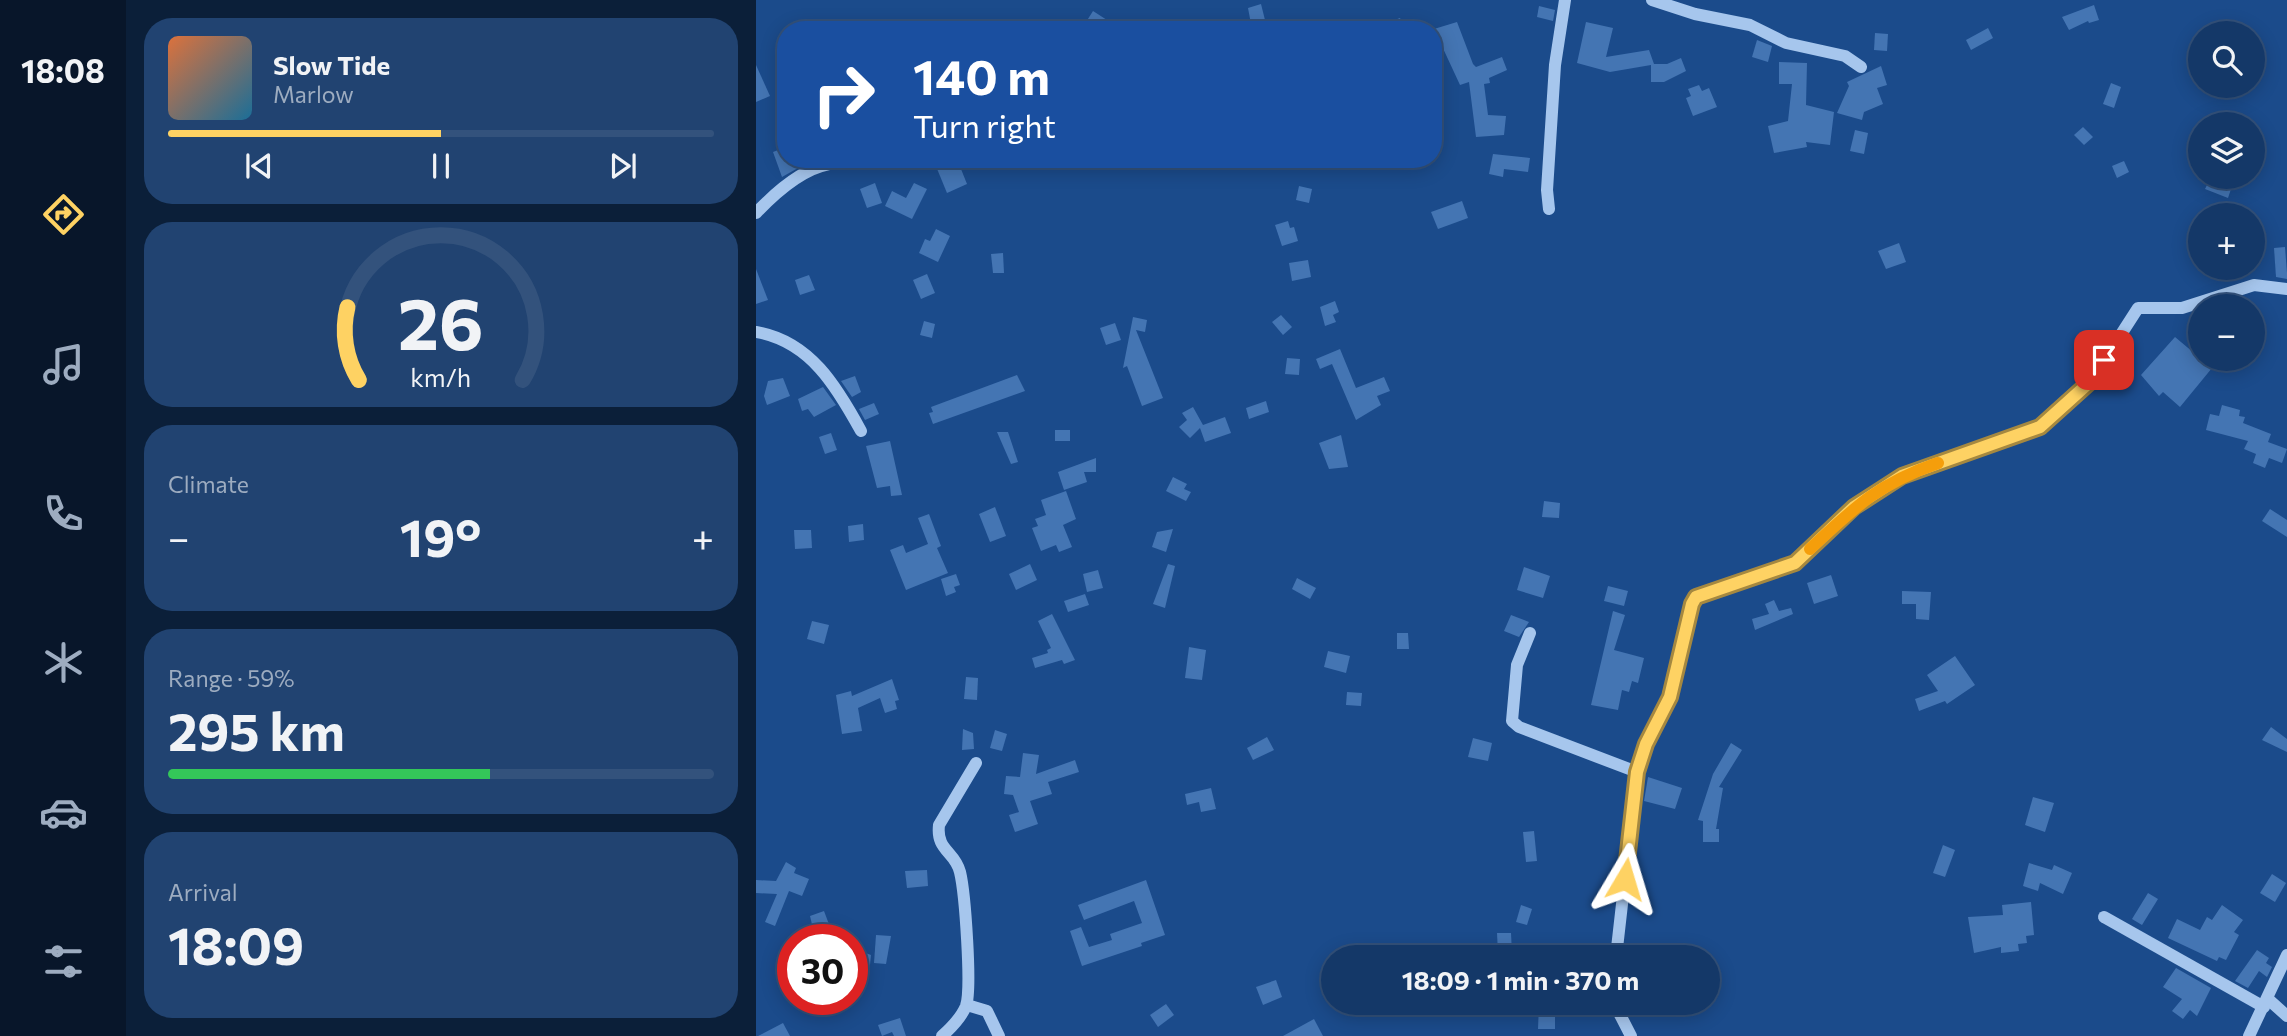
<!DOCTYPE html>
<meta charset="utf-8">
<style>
:root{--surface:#143868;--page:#214371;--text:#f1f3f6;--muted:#9dacc0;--line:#33527c;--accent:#fed263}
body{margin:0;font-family:Commissioner,sans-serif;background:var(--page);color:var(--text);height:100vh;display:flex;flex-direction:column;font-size:26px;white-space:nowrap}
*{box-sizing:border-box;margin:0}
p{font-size:23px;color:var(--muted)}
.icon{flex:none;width:38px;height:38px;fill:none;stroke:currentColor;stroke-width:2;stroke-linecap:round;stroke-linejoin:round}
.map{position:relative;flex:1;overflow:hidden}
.panel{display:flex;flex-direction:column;gap:18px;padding:18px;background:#0b1f39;width:630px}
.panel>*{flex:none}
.banner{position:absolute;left:21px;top:21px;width:665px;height:147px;border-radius:28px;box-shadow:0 4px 18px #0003,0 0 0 2px var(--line);background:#1a4fa0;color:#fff;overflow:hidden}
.tools{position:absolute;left:1432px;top:21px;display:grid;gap:14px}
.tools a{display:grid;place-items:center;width:77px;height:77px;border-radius:50%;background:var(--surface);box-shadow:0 4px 18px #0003,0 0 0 2px var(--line);font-size:35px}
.speed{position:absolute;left:21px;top:924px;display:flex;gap:14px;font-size:35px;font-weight:700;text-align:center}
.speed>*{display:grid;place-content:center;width:91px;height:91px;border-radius:50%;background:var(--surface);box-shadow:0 4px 18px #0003,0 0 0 2px var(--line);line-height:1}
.speed .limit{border:10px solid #d22;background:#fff;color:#111}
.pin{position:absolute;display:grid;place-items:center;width:60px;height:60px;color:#fff;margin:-30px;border-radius:14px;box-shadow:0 4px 10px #0006}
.me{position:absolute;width:77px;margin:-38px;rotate:7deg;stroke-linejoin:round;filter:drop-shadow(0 0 5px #0008)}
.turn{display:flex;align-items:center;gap:24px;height:147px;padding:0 21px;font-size:32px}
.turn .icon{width:91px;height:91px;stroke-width:2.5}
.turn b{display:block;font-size:49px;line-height:60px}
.big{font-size:52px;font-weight:700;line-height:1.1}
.panel .widget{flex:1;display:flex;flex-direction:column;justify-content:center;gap:10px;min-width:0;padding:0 24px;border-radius:28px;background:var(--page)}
.panel .dial{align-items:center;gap:0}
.dial svg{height:182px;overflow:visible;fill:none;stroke:var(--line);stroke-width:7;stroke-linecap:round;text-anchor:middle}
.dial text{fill:var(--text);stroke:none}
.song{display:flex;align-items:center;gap:21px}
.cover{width:84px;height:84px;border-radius:10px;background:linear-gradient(135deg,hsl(20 70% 55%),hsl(200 70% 35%))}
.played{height:7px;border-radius:4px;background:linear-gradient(90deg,var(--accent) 50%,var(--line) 50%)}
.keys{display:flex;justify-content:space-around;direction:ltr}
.heat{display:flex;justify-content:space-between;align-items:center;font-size:38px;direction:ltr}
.charge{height:10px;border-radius:5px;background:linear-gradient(90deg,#34c759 59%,var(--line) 0)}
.trip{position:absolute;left:565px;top:945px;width:399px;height:70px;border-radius:35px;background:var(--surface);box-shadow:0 4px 18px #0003,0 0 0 2px var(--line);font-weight:700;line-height:70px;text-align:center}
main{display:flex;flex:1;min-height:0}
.menu{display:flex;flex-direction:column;width:126px;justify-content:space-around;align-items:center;background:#08162a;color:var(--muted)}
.menu .icon{width:49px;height:49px}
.menu .current{color:var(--accent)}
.menu b{font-size:32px;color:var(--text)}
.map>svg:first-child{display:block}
.building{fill:#4475b3}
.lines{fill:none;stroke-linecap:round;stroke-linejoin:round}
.minor{stroke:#a6c6ed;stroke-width:12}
.route-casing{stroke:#a58840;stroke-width:18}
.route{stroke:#fed263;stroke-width:12}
.slow{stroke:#f59e0b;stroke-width:12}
</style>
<main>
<nav class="menu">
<b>18:08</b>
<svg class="icon current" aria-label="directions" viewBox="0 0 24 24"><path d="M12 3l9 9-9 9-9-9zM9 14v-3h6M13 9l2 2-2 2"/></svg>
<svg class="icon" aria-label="music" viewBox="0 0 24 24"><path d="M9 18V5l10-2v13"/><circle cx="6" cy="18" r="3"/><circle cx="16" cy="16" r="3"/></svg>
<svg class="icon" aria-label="phone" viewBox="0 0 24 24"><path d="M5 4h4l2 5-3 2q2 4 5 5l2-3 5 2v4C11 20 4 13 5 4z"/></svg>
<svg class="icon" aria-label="climate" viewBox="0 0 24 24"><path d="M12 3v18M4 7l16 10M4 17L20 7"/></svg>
<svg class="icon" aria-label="car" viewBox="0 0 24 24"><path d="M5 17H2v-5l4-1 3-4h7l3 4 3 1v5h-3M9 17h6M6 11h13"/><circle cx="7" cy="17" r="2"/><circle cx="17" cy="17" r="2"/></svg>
<svg class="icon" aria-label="filters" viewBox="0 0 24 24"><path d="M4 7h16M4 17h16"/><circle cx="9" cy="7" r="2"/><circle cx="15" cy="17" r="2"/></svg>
</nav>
<section class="panel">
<div class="widget">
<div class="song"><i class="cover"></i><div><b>Slow Tide</b><p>Marlow</p></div></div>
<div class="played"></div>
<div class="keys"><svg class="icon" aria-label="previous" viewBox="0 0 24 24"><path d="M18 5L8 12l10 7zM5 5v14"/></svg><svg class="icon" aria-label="pause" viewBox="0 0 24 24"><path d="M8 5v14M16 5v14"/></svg><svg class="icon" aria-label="next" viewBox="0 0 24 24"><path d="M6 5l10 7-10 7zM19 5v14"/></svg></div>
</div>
<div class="widget dial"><svg viewBox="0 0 100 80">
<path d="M14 69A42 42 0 1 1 86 69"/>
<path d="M14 69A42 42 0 0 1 9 37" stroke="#fed263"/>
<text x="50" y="56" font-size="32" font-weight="700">26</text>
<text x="50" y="72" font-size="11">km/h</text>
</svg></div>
<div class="widget"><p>Climate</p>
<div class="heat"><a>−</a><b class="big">19°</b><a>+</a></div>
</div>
<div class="widget"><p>Range · 59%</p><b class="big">295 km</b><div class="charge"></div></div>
<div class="widget"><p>Arrival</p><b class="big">18:09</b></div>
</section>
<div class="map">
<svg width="1531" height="1036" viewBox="0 0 1531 1036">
<rect width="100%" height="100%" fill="#1b4b8b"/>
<!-- building -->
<g class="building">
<polygon points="505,4 509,20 495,24 492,8"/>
<polygon points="1338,5 1343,20 1333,23 1332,21 1313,30 1306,17"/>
<polygon points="783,6 799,10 797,21 781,17"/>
<polygon points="337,11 351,20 345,30 325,30"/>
<polygon points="644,18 649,30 615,30 615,29"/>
<polygon points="701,22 717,64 720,67 746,57 751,70 733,78 734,83 728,84 732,115 750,116 748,135 720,137 713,82 704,85 678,29"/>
<polygon points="830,22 857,28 850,57 893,50 898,64 911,64 925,58 930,71 908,82 895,82 895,65 854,72 821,63"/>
<polygon points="1232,28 1237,38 1215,50 1210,40"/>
<polygon points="1119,33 1132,34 1131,51 1118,50"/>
<polygon points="1001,40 1016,46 1012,62 996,57"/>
<polygon points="1023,62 1051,63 1050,105 1078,112 1074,145 1050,142 1051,147 1018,153 1012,126 1032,121 1036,84 1023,84"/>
<polygon points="0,65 14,96 0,102"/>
<polygon points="1125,66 1131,85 1121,88 1127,104 1108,112 1106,120 1081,113 1093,86 1091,82"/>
<polygon points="1355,83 1365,87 1358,108 1347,104"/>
<polygon points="943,85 946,91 953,88 961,107 937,116 930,98 935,96 932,89"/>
<polygon points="1327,127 1337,137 1328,145 1318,135"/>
<polygon points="1099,130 1112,133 1108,154 1094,151"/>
<polygon points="30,147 30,159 58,159 26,177 17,152"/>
<polygon points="737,154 774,158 772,172 748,169 747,177 733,174"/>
<polygon points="177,159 201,159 211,184 191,193"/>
<polygon points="1368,161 1373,172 1361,178 1356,166"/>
<polygon points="1455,177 1472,177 1469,184 1476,186 1472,198 1449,189"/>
<polygon points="119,183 126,203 111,208 104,189"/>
<polygon points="158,183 171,189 156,219 129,206 136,191 150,198"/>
<polygon points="543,186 556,189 553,203 540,200"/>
<polygon points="706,201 712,218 682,229 675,212"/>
<polygon points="532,221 534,228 538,227 542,241 526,246 519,225"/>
<polygon points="180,229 194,236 182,262 163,253 169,239 174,241"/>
<polygon points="1143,243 1150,262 1130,269 1122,251"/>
<polygon points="1529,247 1531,273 1531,279 1520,277 1518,248"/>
<polygon points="247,253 248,273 237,273 235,254"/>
<polygon points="552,260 555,277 536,281 533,263"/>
<polygon points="0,269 12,300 0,304"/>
<polygon points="171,274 179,293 165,299 157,280"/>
<polygon points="53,275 59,290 44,295 39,280"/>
<polygon points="579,301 583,312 577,315 580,322 569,326 564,307"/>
<polygon points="525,315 536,327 527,335 516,322"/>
<polygon points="377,317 391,320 389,332 380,330 407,398 386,406 371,366 367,368"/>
<polygon points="168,321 179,324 176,338 164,335"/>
<polygon points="359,323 365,340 350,345 344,328"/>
<polygon points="1419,337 1456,368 1424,407 1407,392 1403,396 1385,375"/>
<polygon points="584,349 600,388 628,377 634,391 621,396 625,405 600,420 576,364 564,369 560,359"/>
<polygon points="531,358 544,359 543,375 529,374"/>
<polygon points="261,375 269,391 177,424 173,413 177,412 175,407"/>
<polygon points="99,376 105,392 96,397 85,381"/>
<polygon points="27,378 34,396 11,405 8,396 12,381"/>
<polygon points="67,387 80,405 58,417 52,409 46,411 42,399"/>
<polygon points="510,401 513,412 493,419 490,408"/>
<polygon points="118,403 123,414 109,420 103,409"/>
<polygon points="1466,405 1484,410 1483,416 1489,417 1487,423 1515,434 1512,442 1531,449 1526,463 1513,458 1509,468 1497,463 1500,454 1488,449 1492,441 1450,430 1454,414 1463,416"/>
<polygon points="437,407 447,425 469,417 475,433 449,442 444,428 434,438 423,427 431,420 426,413"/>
<rect x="299" y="430" width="15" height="11"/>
<polygon points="241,432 252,432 262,462 255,464"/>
<polygon points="75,433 81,450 69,454 63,437"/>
<polygon points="585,435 592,467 573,469 563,443"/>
<polygon points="134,441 146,495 135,496 134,486 121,488 110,446"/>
<polygon points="340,458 340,472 328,472 331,482 308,490 302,472"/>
<polygon points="417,477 431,484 428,489 435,492 430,501 410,491"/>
<polygon points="310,491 320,519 307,525 316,547 303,552 300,545 285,551 276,528 282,526 279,519 290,515 285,500"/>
<polygon points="788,501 804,503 803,518 786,517"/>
<polygon points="239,507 250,536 234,542 223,514"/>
<polygon points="1514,509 1531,520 1531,537 1506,521"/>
<polygon points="173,514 185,546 181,548 192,573 150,590 134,550 147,545 150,553 172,544 162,518"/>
<polygon points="107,524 108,540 93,542 92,526"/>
<polygon points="417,529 410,552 396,547 401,532"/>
<polygon points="38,530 55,530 56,548 39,549"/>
<polygon points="274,564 281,580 260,590 253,574"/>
<polygon points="412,564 419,566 409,608 397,604"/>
<polygon points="768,567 794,576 787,598 761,590"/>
<polygon points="342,570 347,588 331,592 327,574"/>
<polygon points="200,574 204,585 198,587 200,592 190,596 185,579"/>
<polygon points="1075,575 1082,596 1058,604 1051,583"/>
<polygon points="541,578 560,588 554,599 536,589"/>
<polygon points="852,586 872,591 868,606 848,601"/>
<polygon points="1146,591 1175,592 1173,620 1160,619 1160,604 1146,604"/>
<polygon points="329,594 333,605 312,612 308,601"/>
<polygon points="1018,600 1023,611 1035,608 1037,614 999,630 996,619 1013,614 1009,604"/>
<polygon points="857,611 869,615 858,650 888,658 882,683 876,681 873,692 866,690 862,710 835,705"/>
<polygon points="296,614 319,660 308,664 306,660 279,668 276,658 292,653 291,650 295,648 282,621"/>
<polygon points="755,615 773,622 763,637 748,631"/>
<polygon points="56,621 73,625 68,644 51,639"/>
<polygon points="641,633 652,633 653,649 641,649"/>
<polygon points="433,647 450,650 446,680 429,678"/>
<polygon points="572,651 594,656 590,673 568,667"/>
<polygon points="1199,656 1219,685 1191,704 1189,701 1163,711 1159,699 1182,691 1171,675"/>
<polygon points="210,677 222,678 221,700 208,699"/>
<polygon points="136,679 143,700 139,701 141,709 129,713 124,698 102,708 106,731 86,734 80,695 95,691 96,696"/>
<polygon points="591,692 606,693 605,706 590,705"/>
<polygon points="1515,727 1531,739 1531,752 1506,740"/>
<polygon points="207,729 217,733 218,749 206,750"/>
<polygon points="239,730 251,734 246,751 234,748"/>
<polygon points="511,737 518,750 497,760 491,748"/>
<polygon points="717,738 736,743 732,761 712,757"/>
<polygon points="975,743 986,750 963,787 967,788 960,829 963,829 963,842 947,842 947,821 942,820 957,774"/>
<polygon points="267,753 283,755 280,774 319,760 323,772 292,782 296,794 274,801 282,824 259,832 253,815 263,812 257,795 248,794 250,776 264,777"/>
<polygon points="892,777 926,788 919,809 888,801"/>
<polygon points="455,788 460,809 445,812 443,802 431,805 429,794"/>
<polygon points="1277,797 1298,803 1289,832 1269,825"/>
<polygon points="778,831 781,861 770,862 767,832"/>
<polygon points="1187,845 1199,850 1189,877 1177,873"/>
<polygon points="30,862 40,868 38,873 53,879 46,896 33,891 19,926 9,922 21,894 0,893 0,880 20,881"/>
<polygon points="1273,863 1296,870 1298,865 1316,873 1307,894 1284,883 1282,891 1267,886"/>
<polygon points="171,870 172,886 151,888 149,871"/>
<polygon points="1516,874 1530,883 1519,902 1504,893"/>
<polygon points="390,880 409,935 385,943 386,946 326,966 314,931 325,927 333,947 356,940 354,934 386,923 378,901 328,920 322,905"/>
<polygon points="1392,893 1402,899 1386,925 1376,919"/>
<polygon points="1275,902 1278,935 1270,936 1271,943 1262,944 1263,951 1245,953 1245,947 1218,953 1212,917 1247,915 1246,905"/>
<polygon points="765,905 776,909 771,925 760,922"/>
<polygon points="1466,905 1487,920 1478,932 1483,935 1470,960 1463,957 1461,961 1412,938 1421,919 1444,930 1451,917 1456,920"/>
<polygon points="68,911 74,927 58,933 54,916"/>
<polygon points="741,933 755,933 756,953 742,953"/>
<polygon points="120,935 135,936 130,964 118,963"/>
<polygon points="1501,950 1513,958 1510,963 1516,967 1511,977 1503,971 1492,988 1479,981"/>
<polygon points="104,951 115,955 113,974 101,973"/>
<polygon points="1420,968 1455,988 1441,1016 1434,1010 1427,1019 1416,1011 1426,999 1407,987"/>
<polygon points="520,980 526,997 507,1005 500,987"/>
<polygon points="410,1004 418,1015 402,1027 394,1015"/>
<polygon points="783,1004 795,1004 795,1011 799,1011 799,1029 782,1029"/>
<polygon points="144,1018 150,1036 138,1036 136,1032 126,1036 122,1025"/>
<polygon points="558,1019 567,1036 527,1036"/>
<polygon points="27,1023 34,1036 2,1036"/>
</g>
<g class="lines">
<!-- minor -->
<g class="minor">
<polyline points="896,0 939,14 994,25 1030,43 1089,56 1105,67"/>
<polyline points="793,209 791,190 799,65 809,0"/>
<path d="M 0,213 C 18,194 46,169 73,164 C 81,162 92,164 101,164"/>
<path d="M 0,332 C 54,341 81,387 105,431"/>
<polyline points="774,633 761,665 756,721 763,727 881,772"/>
<polyline points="1348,917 1508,1007"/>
<polyline points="860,957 881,772 890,744 914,697 936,604 940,598 1039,563 1098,507 1146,476 1284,427 1335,381 1382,308 1426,308 1498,285 1531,289"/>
<polyline points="1512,999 1531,1016"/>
<polyline points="858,1003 875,1036"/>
<polyline points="211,1005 231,1011 243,1036"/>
<path d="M 186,1036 C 195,1028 205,1018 210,1006 C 216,988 209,893 204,872 C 199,851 180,851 183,825 L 220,763"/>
<polyline points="1493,1036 1531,955"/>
</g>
</g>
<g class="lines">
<defs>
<polyline id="route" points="869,879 881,772 890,744 914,697 936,604 940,597 1039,563 1098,507 1146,476 1284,427 1335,381 1348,360"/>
</defs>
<!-- route casing -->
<use href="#route" class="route-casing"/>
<!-- route -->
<use href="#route" class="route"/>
<!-- slow -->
<path class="slow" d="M 1054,549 C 1099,507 1122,484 1182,463"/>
</g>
</svg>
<div class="tools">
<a><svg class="icon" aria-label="search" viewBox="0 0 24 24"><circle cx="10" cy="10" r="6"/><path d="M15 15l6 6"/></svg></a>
<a><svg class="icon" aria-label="layers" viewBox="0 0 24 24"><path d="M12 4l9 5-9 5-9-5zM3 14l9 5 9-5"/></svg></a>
<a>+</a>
<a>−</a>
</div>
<div class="speed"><div class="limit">30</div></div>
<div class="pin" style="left:1348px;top:360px;background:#d93025"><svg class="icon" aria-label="arrive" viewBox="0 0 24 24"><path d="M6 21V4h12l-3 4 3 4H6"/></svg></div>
<svg class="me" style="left:869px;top:879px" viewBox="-20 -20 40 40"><path d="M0-17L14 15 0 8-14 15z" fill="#fed263" stroke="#fff" stroke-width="4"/></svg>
<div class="trip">18:09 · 1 min · 370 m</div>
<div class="banner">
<div class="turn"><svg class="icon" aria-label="right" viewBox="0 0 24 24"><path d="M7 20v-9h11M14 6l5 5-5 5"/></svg><div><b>140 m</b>Turn right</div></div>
</div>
</div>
</main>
